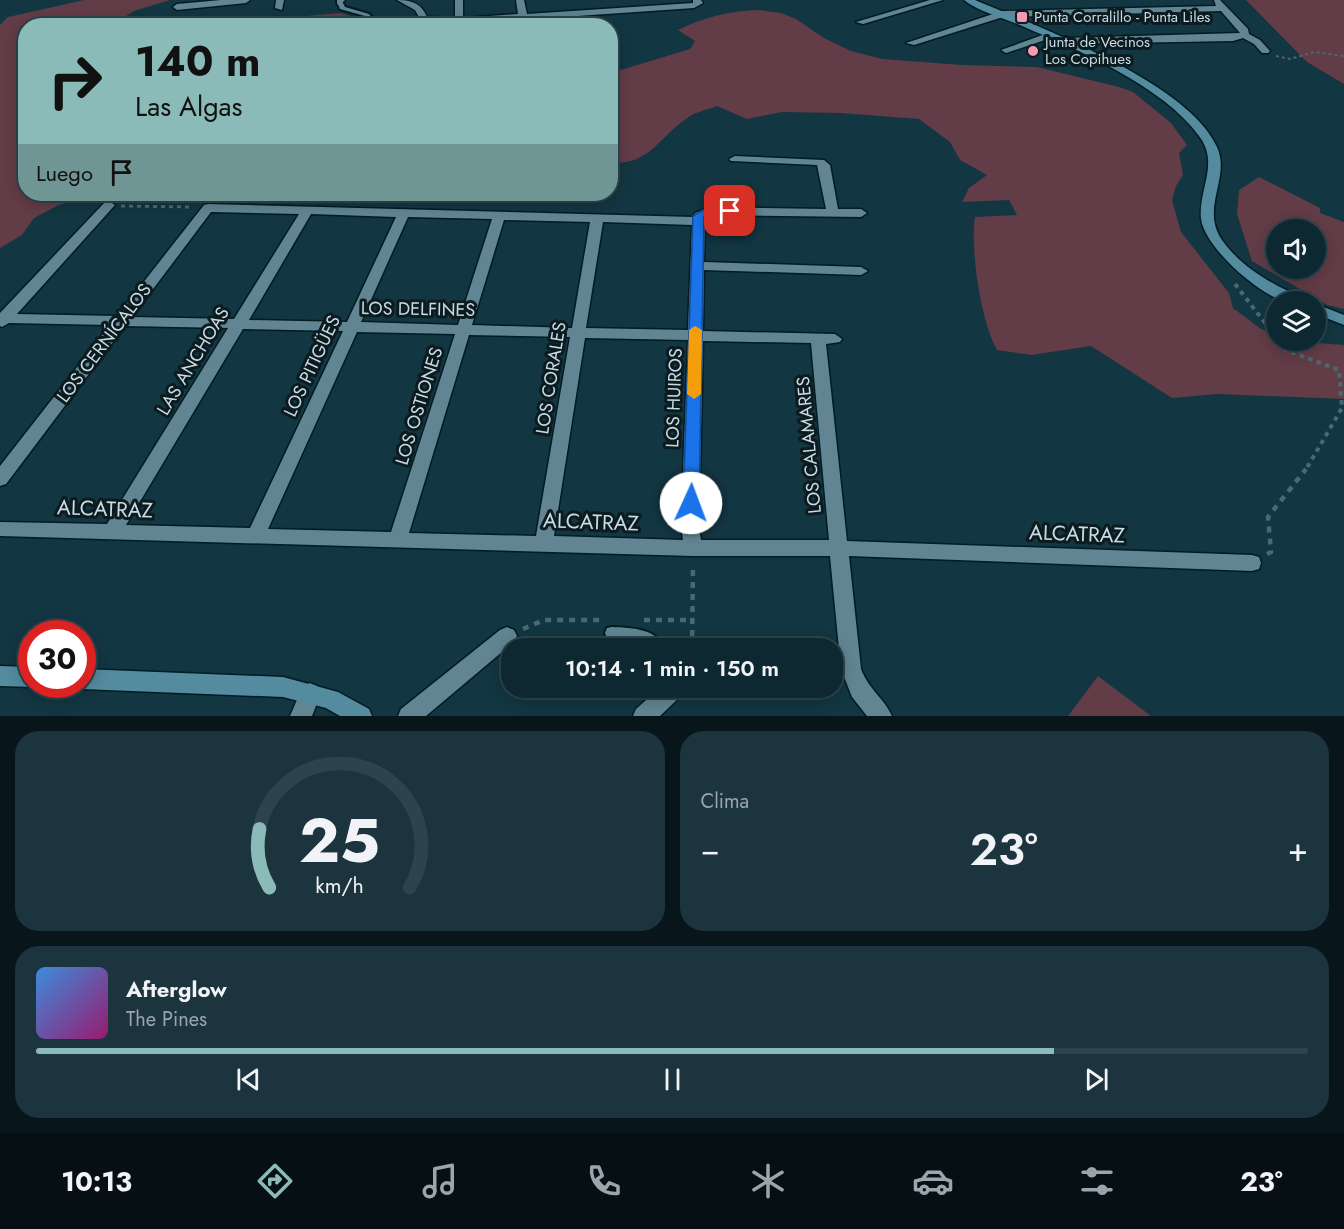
<!DOCTYPE html>
<html lang="es">
<meta charset="utf-8">
<style>
:root{--surface:#0e2832;--page:#1c343e;--text:#f1f3f6;--muted:#9ba6ac;--line:#2e444d;--accent:#8bbbb9}
body{margin:0;font-family:Jost,sans-serif;background:var(--page);color:var(--text);height:100vh;display:flex;flex-direction:column;font-size:22px;white-space:nowrap}
*{box-sizing:border-box;margin:0}
p{font-size:20px;color:var(--muted)}
.icon{flex:none;width:33px;height:33px;fill:none;stroke:currentColor;stroke-width:2;stroke-linecap:round;stroke-linejoin:round}
.map{position:relative;height:716px;overflow:hidden}
.panel{display:flex;flex-direction:column;gap:15px;padding:15px;background:#08161c;flex:1}
.panel>*{flex:none}
.hud{position:absolute;left:18px;top:18px;width:600px;height:183px;border-radius:24px;box-shadow:0 3px 15px #0003,0 0 0 2px var(--line);background:#8bbbb9;color:#111;overflow:hidden}
.tools{position:absolute;left:1266px;top:219px;display:grid;gap:12px}
.tools a{display:grid;place-items:center;width:60px;height:60px;border-radius:50%;background:var(--surface);box-shadow:0 3px 15px #0003,0 0 0 2px var(--line);font-size:30px}
.speed{position:absolute;left:18px;top:620px;display:flex;gap:12px;font-size:30px;font-weight:700;text-align:center}
.speed>*{display:grid;place-content:center;width:78px;height:78px;border-radius:50%;background:var(--surface);box-shadow:0 3px 15px #0003,0 0 0 2px var(--line);line-height:1}
.speed .limit{border:9px solid #d22;background:#fff;color:#111}
.pin{position:absolute;display:grid;place-items:center;width:51px;height:51px;color:#fff;margin:-26px;border-radius:12px;box-shadow:0 3px 9px #0006}
.me{position:absolute;width:66px;margin:-33px;rotate:2deg;stroke-linejoin:round;filter:drop-shadow(0 0 4px #0008)}
.turn{display:flex;align-items:center;gap:21px;height:126px;padding:0 18px;font-size:27px}
.turn .icon{width:78px;height:78px;stroke-width:2.5}
.turn b{display:block;font-size:42px;line-height:51px}
.then{display:flex;align-items:center;height:57px;padding:0 18px;background:#0003;gap:12px;font-size:22px}
.big{font-size:45px;font-weight:600;line-height:1.1}
.panel .card{flex:1;display:flex;flex-direction:column;justify-content:center;gap:9px;min-width:0;padding:0 21px;border-radius:24px;background:var(--page)}
.panel .dial{align-items:center;gap:0}
.dial svg{height:156px;overflow:visible;fill:none;stroke:var(--line);stroke-width:7;stroke-linecap:round;text-anchor:middle}
.dial text{fill:var(--text);stroke:none}
.song{display:flex;align-items:center;gap:18px}
.cover{width:72px;height:72px;border-radius:9px;background:linear-gradient(135deg,hsl(210 70% 55%),hsl(320 70% 35%))}
.played{height:6px;border-radius:3px;background:linear-gradient(90deg,var(--accent) 80%,var(--line) 80%)}
.keys{display:flex;justify-content:space-around;direction:ltr}
.heat{display:flex;justify-content:space-between;align-items:center;font-size:33px;direction:ltr}
.panel .tiles{flex:1;display:grid;gap:15px;grid-template-columns:1fr 1fr}
.card:last-child{grid-column:span 2}
.trip{position:absolute;left:501px;top:638px;width:342px;height:60px;border-radius:24px;background:var(--surface);box-shadow:0 3px 15px #0003,0 0 0 2px var(--line);font-weight:600;line-height:60px;text-align:center}
.tab-bar{display:flex;height:96px;justify-content:space-around;align-items:center;background:#061014;color:var(--muted)}
.tab-bar .icon{width:42px;height:42px}
.tab-bar .active{color:var(--accent)}
.tab-bar b{font-size:27px;color:var(--text)}
.map>svg:first-child{display:block}
.green{fill:#623c46;fill-rule:evenodd}
.lines{fill:none;stroke-linecap:round;stroke-linejoin:round}
.lane-casing{stroke:#021c25;stroke-width:4}
.street-casing{stroke:#021c25;stroke-width:3}
.secondary-casing{stroke:#021c25;stroke-width:3}
.path-far3{stroke:#4a6973;stroke-width:2;stroke-dasharray:3 3;stroke-linecap:butt}
.path-far2{stroke:#4a6973;stroke-width:3;stroke-dasharray:4 4;stroke-linecap:butt}
.path-far1{stroke:#4a6973;stroke-width:4;stroke-dasharray:4.5 4.5;stroke-linecap:butt}
.path{stroke:#4a6973;stroke-width:4.5;stroke-dasharray:6 6;stroke-linecap:butt}
.lane{fill:#618593;fill-rule:evenodd}
.street{fill:#618593;fill-rule:evenodd}
.secondary{fill:#548b9f;fill-rule:evenodd}
.route{fill:#1a73e8;stroke:#114b97;stroke-width:1.5}
.slow{fill:#f59e0b}
.poi-dot{fill:#f29ab0;stroke:#0c1b20;stroke-width:2}
.labels{text-anchor:middle;stroke-width:6;stroke-linejoin:round;paint-order:stroke}
.far-poi-label{font-size:15px;fill:#c8dbe2;stroke:#0c1b20;text-anchor:start}
.street-label{font-size:18px;fill:#c8dbe2;stroke:#0c1b20}
.near-street-label{font-size:21px;fill:#c8dbe2;stroke:#0c1b20}
</style>
<div class="map">
<svg width="1344" height="716" viewBox="0 0 1344 716">
<rect width="100%" height="100%" fill="#123642"/>
<!-- green -->
<g class="green">
<polygon points="84,0 170,0 134,11 120,20 119,25 26,26 26,194 87,194 81,199 59,205 34,218 22,235 0,248 0,25 8,17"/>
<polygon points="1246,0 1344,0 1344,84 1307,62"/>
<path d="M 759,10 L 781,13 L 796,19 L 824,38 L 851,51 L 882,59 L 962,65 L 1037,67 L 1119,87 L 1133,92 L 1171,123 L 1187,145 L 1179,153 L 1183,175 L 1176,186 L 1172,200 L 1181,232 L 1229,293 L 1233,308 L 1261,329 L 1276,333 L 1276,340 L 1344,345 L 1344,399 L 1217,394 L 1172,398 L 1091,346 L 1031,355 L 997,350 C 981,322 970,250 975,217 L 1017,215 L 1009,200 L 962,202 L 969,188 L 987,175 L 960,160 L 950,142 L 919,119 L 841,113 L 782,112 L 747,119 L 717,106 C 707,110 694,112 686,119 C 657,139 651,164 611,163 L 611,73 L 690,49 L 695,41 L 678,30 C 704,17 730,11 759,10 Z"/>
<polygon points="341,13 364,20 364,25 288,25 306,16"/>
<path d="M 1259,177 L 1320,208 L 1320,213 L 1344,222 L 1344,309 L 1327,305 L 1252,261 L 1237,214 L 1239,190 ZM 1276,230 L 1316,230 L 1316,268 L 1276,268 Z"/>
<polygon points="1098,676 1151,716 1068,716"/>
</g>
<g class="lines">
<defs>
<g id="lane">
<polygon points="340,0 342,1 345,7 369,14 375,21 373,26 367,26 369,21 365,16 340,9 337,2"/>
<path d="M 612,627 C 631,628 656,628 665,648 L 647,648 L 638,641 L 607,638 L 605,633 L 607,628 Z"/>
</g>
<g id="street">
<polygon points="221,0 250,0 246,3 177,10 173,7 177,4"/>
<polygon points="276,0 284,0 282,10 275,8"/>
<polygon points="337,0 345,0 340,5 337,4"/>
<path d="M 397,0 C 411,0 421,3 427,17 L 455,18 L 455,0 L 463,0 L 463,18 L 518,14 L 516,0 L 524,0 L 527,14 L 693,3 L 693,0 L 701,0 L 703,3 L 694,8 L 459,24 L 421,21 L 415,10 Z"/>
<polygon points="930,0 943,0 863,24 856,22"/>
<polygon points="1214,0 1220,0 1248,29 1249,34 1260,40 1270,51 1268,53 1262,53 1254,44 1243,38 1233,41 1064,44 1059,41 1064,38 1240,33 1221,11 1003,17 914,45 906,43 1002,11 1216,6"/>
<polygon points="1051,32 1056,35 1054,37 1006,53 1001,50"/>
<path d="M 735,156 L 824,160 L 830,165 L 838,209 L 861,209 L 867,213 L 861,217 L 712,215 L 705,218 L 704,262 L 861,267 L 868,271 L 861,275 L 704,270 L 703,331 L 835,334 L 842,339 L 840,342 L 826,344 L 847,541 L 1252,555 L 1259,557 L 1261,563 L 1259,569 L 1252,571 L 849,556 L 861,669 C 869,690 884,698 892,716 L 867,716 L 852,697 L 841,669 L 830,556 L 693,556 L 0,536 L 0,522 L 107,524 L 228,328 L 125,326 L 6,484 L 0,486 L 0,466 L 110,325 L 9,323 L 2,327 L 0,326 L 0,313 L 105,202 L 109,201 L 115,205 L 17,314 L 117,316 L 204,205 L 208,204 L 693,217 L 695,213 L 710,207 L 826,209 L 817,165 L 731,161 L 729,159 ZM 211,212 L 299,214 L 234,319 L 132,317 ZM 311,214 L 396,217 L 347,322 L 249,320 ZM 408,217 L 492,219 L 458,325 L 361,322 ZM 504,220 L 590,222 L 572,328 L 472,325 ZM 603,222 L 692,225 L 688,330 L 586,328 ZM 243,329 L 343,331 L 250,528 L 126,525 ZM 357,332 L 455,334 L 391,532 L 268,529 ZM 469,335 L 570,337 L 536,536 L 409,533 ZM 585,338 L 688,340 L 681,527 L 683,540 L 554,536 ZM 703,341 L 811,343 L 829,540 L 701,540 L 699,527 Z"/>
<polygon points="507,627 514,630 517,636 514,642 426,716 398,716 401,709 500,630"/>
<polygon points="310,683 317,686 321,693 312,716 290,716 303,686"/>
<polygon points="661,687 687,687 683,694 660,716 633,716 636,709"/>
</g>
<g id="secondary">
<path d="M 964,0 L 975,0 C 1039,27 1188,82 1217,147 C 1231,178 1200,208 1222,240 C 1236,260 1257,275 1278,286 C 1287,291 1299,294 1306,302 C 1300,302 1293,303 1287,302 C 1260,296 1205,248 1201,219 C 1198,189 1220,163 1199,136 C 1163,86 1078,50 1022,26 C 1004,18 979,12 964,0 Z"/>
<polygon points="1316,304 1344,315 1344,325 1316,314"/>
<polygon points="0,666 32,667 32,684 39,684 32,687 0,686"/>
<polygon points="82,669 283,677 338,692 369,709 372,716 340,716 326,708 283,697 82,689 74,684 82,684"/>
</g>
</defs>
<!-- lane casing -->
<use href="#lane" class="lane-casing"/>
<!-- street casing -->
<use href="#street" class="street-casing"/>
<!-- secondary casing -->
<use href="#secondary" class="secondary-casing"/>
<!-- path-far3 -->
<polyline class="path-far3" points="1276,56 1290,59 1314,52 1344,56"/>
<!-- path-far2 -->
<polyline class="path-far2" points="121,206 192,207"/>
<!-- path-far1 -->
<g class="path-far1">
<polyline points="1235,284 1276,337"/>
<polyline points="1279,340 1286,350 1339,370 1342,408 1305,471"/>
</g>
<!-- path -->
<g class="path">
<polyline points="1267,554 1271,552 1268,517 1306,469"/>
<polyline points="644,620 694,620"/>
<polyline points="523,629 544,620 603,620"/>
<polyline points="692,648 693,565"/>
</g>
<!-- lane -->
<use href="#lane" class="lane"/>
<!-- street -->
<use href="#street" class="street"/>
<!-- secondary -->
<use href="#secondary" class="secondary"/>
</g>
<!-- route -->
<polygon class="route" points="730,208 734,209 734,214 708,215 704,217 699,503 696,507 691,509 685,507 683,503 693,216 706,208"/>
<!-- slow -->
<polygon class="slow" points="695,326 702,330 701,394 694,399 687,394 689,330"/>
<!-- markers -->
<g class="poi-dot">
<rect x="1016" y="11" width="12" height="12" rx="3"/>
<circle cx="1033" cy="51" r="6"/>
</g>
<g class="labels">
<!-- far-poi labels -->
<g class="far-poi-label">
<text x="1034" y="22">Punta Corralillo - Punta Liles</text>
<text x="1045" y="47">Junta de Vecinos<tspan x="1045" dy="17">Los Copihues</tspan></text>
</g>
<!-- street labels -->
<g class="street-label">
<text transform="translate(418 309) rotate(1)" y="6">LOS DELFINES</text>
<text transform="translate(104 343) rotate(-53)" y="6">LOS CERNÍCALOS</text>
<text transform="translate(193 361) rotate(-59)" y="6">LAS ANCHOAS</text>
<text transform="translate(312 366) rotate(-65)" y="6">LOS PITIGÜES</text>
<text transform="translate(551 378) rotate(-81)" y="6">LOS CORALES</text>
<text transform="translate(674 398) rotate(-88)" y="6">LOS HUIROS</text>
<text transform="translate(419 406) rotate(-73)" y="6">LOS OSTIONES</text>
<text transform="translate(809 445) rotate(-95)" y="6">LOS CALAMARES</text>
</g>
<!-- near-street labels -->
<g class="near-street-label">
<text transform="translate(105 509) rotate(2)" y="7">ALCATRAZ</text>
<text transform="translate(591 522) rotate(2)" y="7">ALCATRAZ</text>
<text transform="translate(1077 534) rotate(2)" y="7">ALCATRAZ</text>
</g>
</g>
</svg>
<div class="tools">
<a><svg class="icon" aria-label="sound" viewBox="0 0 24 24"><path d="M4 9h4l5-4v14l-5-4H4zM17 9q2 3 0 6"/></svg></a>
<a><svg class="icon" aria-label="layers" viewBox="0 0 24 24"><path d="M12 4l9 5-9 5-9-5zM3 14l9 5 9-5"/></svg></a>
</div>
<div class="speed"><div class="limit">30</div></div>
<div class="pin" style="left:730px;top:211px;background:#d93025"><svg class="icon" aria-label="arrive" viewBox="0 0 24 24"><path d="M6 21V4h12l-3 4 3 4H6"/></svg></div>
<svg class="me" style="left:691px;top:503px" viewBox="-20 -20 40 40"><circle r="19" fill="#fff"/><path d="M0-13L10 11 0 6-10 11z" fill="#1a73e8"/></svg>
<div class="trip">10:14 · 1 min · 150 m</div>
<div class="hud">
<div class="turn"><svg class="icon" aria-label="right" viewBox="0 0 24 24"><path d="M7 20v-9h11M14 6l5 5-5 5"/></svg><div><b>140 m</b>Las Algas</div></div>
<div class="then">Luego<svg class="icon" aria-label="arrive" viewBox="0 0 24 24"><path d="M6 21V4h12l-3 4 3 4H6"/></svg></div>
</div>
</div>
<section class="panel">
<div class="tiles">
<div class="card dial"><svg viewBox="0 0 100 80">
<path d="M14 69A42 42 0 1 1 86 69"/>
<path d="M14 69A42 42 0 0 1 9 39" stroke="#8bbbb9"/>
<text x="50" y="56" font-size="32" font-weight="700">25</text>
<text x="50" y="72" font-size="11">km/h</text>
</svg></div>
<div class="card"><p>Clima</p>
<div class="heat"><a>−</a><b class="big">23°</b><a>+</a></div>
</div>
<div class="card">
<div class="song"><i class="cover"></i><div><b>Afterglow</b><p>The Pines</p></div></div>
<div class="played"></div>
<div class="keys"><svg class="icon" aria-label="previous" viewBox="0 0 24 24"><path d="M18 5L8 12l10 7zM5 5v14"/></svg><svg class="icon" aria-label="pause" viewBox="0 0 24 24"><path d="M8 5v14M16 5v14"/></svg><svg class="icon" aria-label="next" viewBox="0 0 24 24"><path d="M6 5l10 7-10 7zM19 5v14"/></svg></div>
</div>
</div>
</section>
<nav class="tab-bar">
<b>10:13</b>
<svg class="icon active" aria-label="directions" viewBox="0 0 24 24"><path d="M12 3l9 9-9 9-9-9zM9 14v-3h6M13 9l2 2-2 2"/></svg>
<svg class="icon" aria-label="music" viewBox="0 0 24 24"><path d="M9 18V5l10-2v13"/><circle cx="6" cy="18" r="3"/><circle cx="16" cy="16" r="3"/></svg>
<svg class="icon" aria-label="phone" viewBox="0 0 24 24"><path d="M5 4h4l2 5-3 2q2 4 5 5l2-3 5 2v4C11 20 4 13 5 4z"/></svg>
<svg class="icon" aria-label="climate" viewBox="0 0 24 24"><path d="M12 3v18M4 7l16 10M4 17L20 7"/></svg>
<svg class="icon" aria-label="car" viewBox="0 0 24 24"><path d="M5 17H2v-5l4-1 3-4h7l3 4 3 1v5h-3M9 17h6M6 11h13"/><circle cx="7" cy="17" r="2"/><circle cx="17" cy="17" r="2"/></svg>
<svg class="icon" aria-label="filters" viewBox="0 0 24 24"><path d="M4 7h16M4 17h16"/><circle cx="9" cy="7" r="2"/><circle cx="15" cy="17" r="2"/></svg>
<b>23°</b>
</nav>
